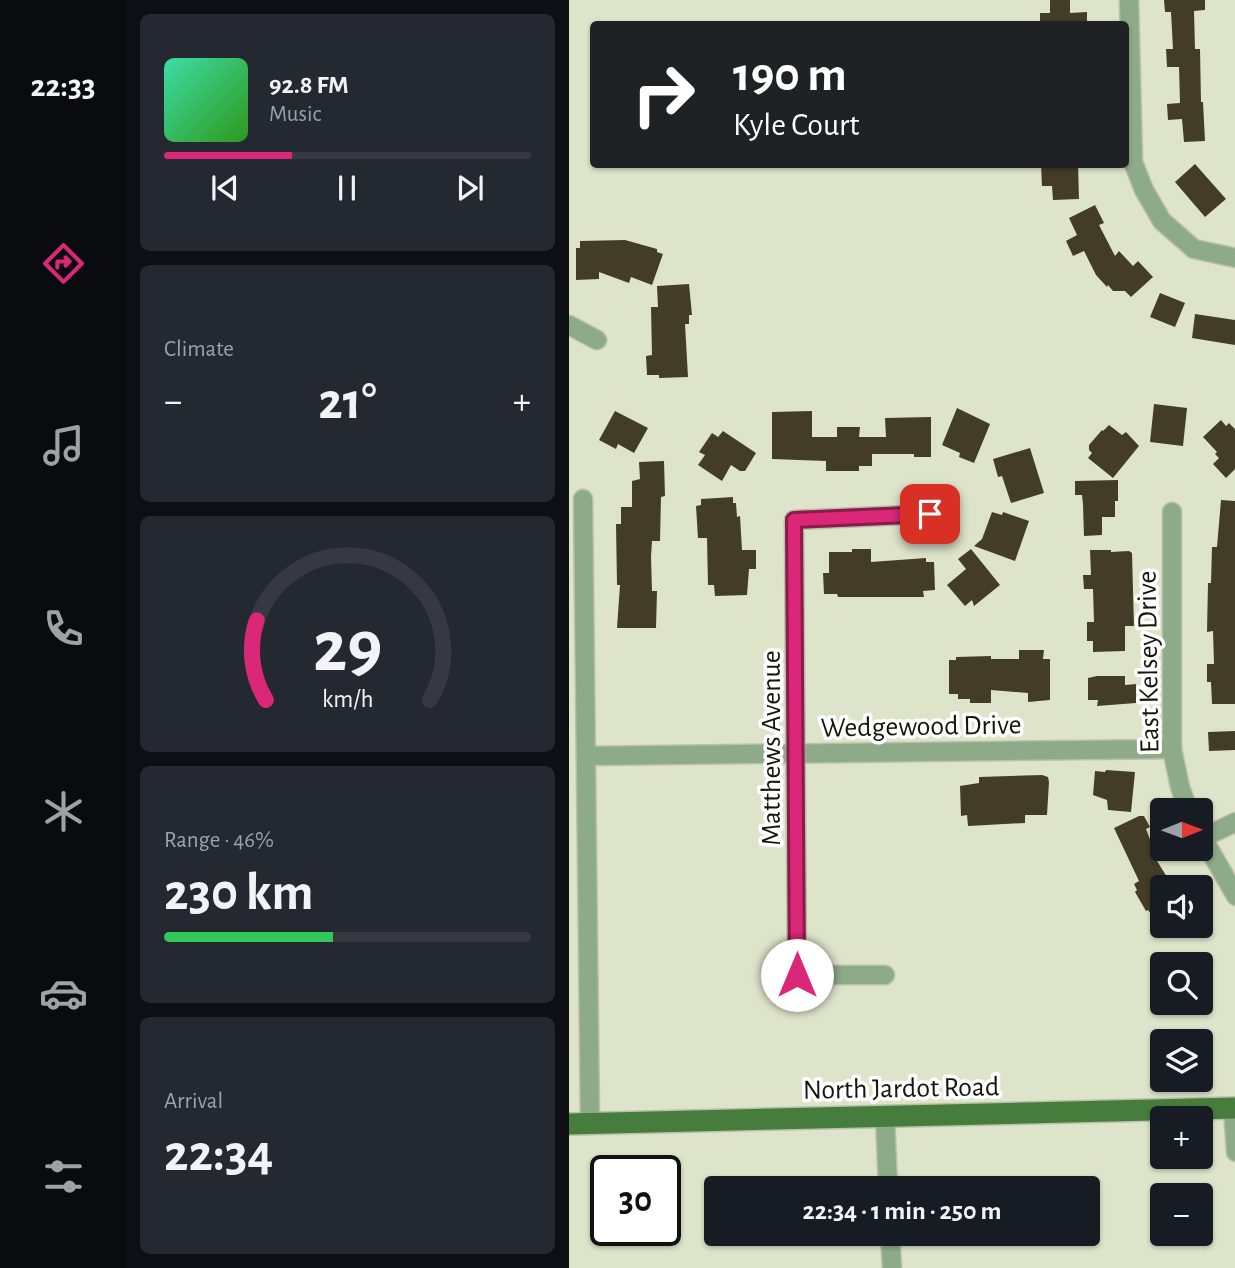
<!DOCTYPE html>
<meta charset="utf-8">
<style>
:root{--surface:#171b24;--page:#242831;--text:#f1f3f6;--muted:#9ea1a6;--line:#363941;--accent:#db2777}
body{margin:0;font-family:"Alegreya Sans",sans-serif;background:var(--page);color:var(--text);height:100vh;display:flex;flex-direction:column;font-size:26px;white-space:nowrap}
*{box-sizing:border-box;margin:0}
p{font-size:23px;color:var(--muted)}
.icon{flex:none;width:38px;height:38px;fill:none;stroke:currentColor;stroke-width:2;stroke-linecap:round;stroke-linejoin:round}
.map{position:relative;flex:1;overflow:hidden}
.sheet{display:flex;flex-direction:column;gap:14px;padding:14px;background:#0d0f14;width:443px}
.sheet>*{flex:none}
.banner{position:absolute;left:21px;top:21px;width:539px;height:147px;border-radius:7px;box-shadow:0 2px 5px #0004;background:#202124;color:#fff;overflow:hidden}
.needle{width:46px;rotate:89deg}
.tools{position:absolute;left:581px;top:798px;display:grid;gap:14px}
.tools a{display:grid;place-items:center;width:63px;height:63px;border-radius:7px;background:var(--surface);box-shadow:0 2px 5px #0004;font-size:35px}
.speed{position:absolute;left:21px;top:1155px;display:flex;gap:14px;font-size:35px;font-weight:700;text-align:center}
.speed>*{display:grid;place-content:center;width:91px;height:91px;border-radius:50%;background:var(--surface);box-shadow:0 2px 5px #0004;line-height:1}
.speed .limit{border:4px solid #111;border-radius:10px;background:#fff;color:#111}
.pin{position:absolute;display:grid;place-items:center;width:60px;height:60px;color:#fff;margin:-30px;border-radius:14px;box-shadow:0 4px 10px #0006}
.me{position:absolute;width:77px;margin:-38px;rotate:0deg;stroke-linejoin:round;filter:drop-shadow(0 0 5px #0008)}
.turn{display:flex;align-items:center;gap:24px;height:147px;padding:0 28px;font-size:32px}
.turn .icon{width:91px;height:91px;stroke-width:2.5}
.turn b{display:block;font-size:49px;line-height:60px}
.big{font-size:52px;font-weight:700;line-height:1.1}
.sheet .card{flex:1;display:flex;flex-direction:column;justify-content:center;gap:10px;min-width:0;padding:0 24px;border-radius:10px;background:var(--page)}
.sheet .dial{align-items:center;gap:0}
.dial svg{height:182px;overflow:visible;fill:none;stroke:var(--line);stroke-width:7;stroke-linecap:round;text-anchor:middle}
.dial text{fill:var(--text);stroke:none}
.song{display:flex;align-items:center;gap:21px}
.cover{width:84px;height:84px;border-radius:10px;background:linear-gradient(135deg,hsl(160 70% 55%),hsl(110 70% 35%))}
.played{height:7px;border-radius:4px;background:linear-gradient(90deg,var(--accent) 35%,var(--line) 35%)}
.keys{display:flex;justify-content:space-around;direction:ltr}
.heat{display:flex;justify-content:space-between;align-items:center;font-size:38px;direction:ltr}
.charge{height:10px;border-radius:5px;background:linear-gradient(90deg,#34c759 46%,var(--line) 0)}
.trip{position:absolute;left:135px;top:1176px;width:396px;height:70px;border-radius:7px;background:var(--surface);box-shadow:0 2px 5px #0004;font-weight:700;line-height:70px;text-align:center}
main{display:flex;flex:1;min-height:0}
.tabs{display:flex;flex-direction:column;width:126px;justify-content:space-around;align-items:center;background:#090b0e;color:var(--muted)}
.tabs .icon{width:49px;height:49px}
.tabs .current{color:var(--accent)}
.tabs b{font-size:32px;color:var(--text)}
.map>svg:first-child{display:block}
.building{fill:#433d27}
.lines{fill:none;stroke-linecap:round;stroke-linejoin:round}
.minor-casing{stroke:#babfa8;stroke-width:21}
.major-casing{stroke:#babfa8;stroke-width:24}
.minor{stroke:#8eab89;stroke-width:18}
.major{stroke:#467d3d;stroke-width:21}
.route-casing{stroke:#8e194d;stroke-width:18}
.route{stroke:#db2777;stroke-width:12}
.labels{text-anchor:middle;stroke-width:7;stroke-linejoin:round;paint-order:stroke}
.street-label{font-size:28px;fill:#14160d;stroke:#fff}
</style>
<main>
<nav class="tabs">
<b>22:33</b>
<svg class="icon current" aria-label="directions" viewBox="0 0 24 24"><path d="M12 3l9 9-9 9-9-9zM9 14v-3h6M13 9l2 2-2 2"/></svg>
<svg class="icon" aria-label="music" viewBox="0 0 24 24"><path d="M9 18V5l10-2v13"/><circle cx="6" cy="18" r="3"/><circle cx="16" cy="16" r="3"/></svg>
<svg class="icon" aria-label="phone" viewBox="0 0 24 24"><path d="M5 4h4l2 5-3 2q2 4 5 5l2-3 5 2v4C11 20 4 13 5 4z"/></svg>
<svg class="icon" aria-label="climate" viewBox="0 0 24 24"><path d="M12 3v18M4 7l16 10M4 17L20 7"/></svg>
<svg class="icon" aria-label="car" viewBox="0 0 24 24"><path d="M5 17H2v-5l4-1 3-4h7l3 4 3 1v5h-3M9 17h6M6 11h13"/><circle cx="7" cy="17" r="2"/><circle cx="17" cy="17" r="2"/></svg>
<svg class="icon" aria-label="filters" viewBox="0 0 24 24"><path d="M4 7h16M4 17h16"/><circle cx="9" cy="7" r="2"/><circle cx="15" cy="17" r="2"/></svg>
</nav>
<section class="sheet">
<div class="card">
<div class="song"><i class="cover"></i><div><b>92.8 FM</b><p>Music</p></div></div>
<div class="played"></div>
<div class="keys"><svg class="icon" aria-label="previous" viewBox="0 0 24 24"><path d="M18 5L8 12l10 7zM5 5v14"/></svg><svg class="icon" aria-label="pause" viewBox="0 0 24 24"><path d="M8 5v14M16 5v14"/></svg><svg class="icon" aria-label="next" viewBox="0 0 24 24"><path d="M6 5l10 7-10 7zM19 5v14"/></svg></div>
</div>
<div class="card"><p>Climate</p>
<div class="heat"><a>−</a><b class="big">21°</b><a>+</a></div>
</div>
<div class="card dial"><svg viewBox="0 0 100 80">
<path d="M14 69A42 42 0 1 1 86 69"/>
<path d="M14 69A42 42 0 0 1 10 34" stroke="#db2777"/>
<text x="50" y="56" font-size="32" font-weight="700">29</text>
<text x="50" y="72" font-size="11">km/h</text>
</svg></div>
<div class="card"><p>Range · 46%</p><b class="big">230 km</b><div class="charge"></div></div>
<div class="card"><p>Arrival</p><b class="big">22:34</b></div>
</section>
<div class="map">
<svg width="667" height="1268" viewBox="0 0 667 1268">
<rect width="100%" height="100%" fill="#dee4ca"/>
<!-- building -->
<g class="building">
<polygon points="481,0 501,0 501,13 518,12 518,24 471,24 471,13 481,13"/>
<polygon points="595,0 636,0 636,10 625,11 626,49 631,49 632,102 634,102 636,141 615,142 613,119 599,120 598,104 611,103 610,67 598,67 597,49 604,49 602,12 596,12"/>
<polygon points="472,164 509,164 510,199 484,200 483,186 473,186"/>
<polygon points="626,164 657,199 636,217 606,182"/>
<polygon points="526,205 535,223 530,225 546,256 550,251 564,266 569,261 584,277 562,297 556,291 544,291 539,285 538,287 527,275 515,251 504,256 497,241 508,235 500,218"/>
<polygon points="56,240 88,249 88,252 94,254 83,285 62,277 60,283 30,272 30,279 7,280 7,248 11,248 11,241"/>
<polygon points="120,284 123,315 120,315 120,324 116,324 119,377 90,378 90,375 78,375 77,356 83,355 82,307 89,307 88,286"/>
<polygon points="591,293 616,303 606,327 581,317"/>
<polygon points="626,314 666,320 666,345 623,338"/>
<polygon points="585,404 618,408 614,446 581,442"/>
<polygon points="388,408 421,424 405,463 390,457 391,453 373,445"/>
<polygon points="46,411 79,428 65,453 49,444 47,449 30,440"/>
<polygon points="243,411 243,437 268,437 268,427 291,427 290,437 317,437 316,418 362,417 362,457 345,457 345,454 303,454 303,466 290,466 290,471 257,471 257,461 203,459 203,412"/>
<polygon points="652,420 657,426 660,423 666,429 666,469 657,478 644,464 650,458 646,454 648,452 634,437"/>
<polygon points="540,425 553,435 557,432 570,446 544,478 519,458 523,453 520,450 520,445 533,430 534,431"/>
<polygon points="154,431 187,453 176,471 171,471 162,465 153,481 129,465 136,455 130,452 143,433 149,437"/>
<polygon points="461,448 475,493 442,503 433,476 429,477 424,459"/>
<polygon points="95,461 96,496 92,497 91,541 83,541 82,557 83,591 88,591 87,628 48,628 51,585 48,585 47,524 52,524 52,507 63,507 63,481 71,479 70,462"/>
<polygon points="549,480 549,501 546,501 546,517 533,517 533,535 515,536 514,505 513,495 506,495 506,481"/>
<polygon points="164,497 164,503 167,503 168,517 171,516 173,550 187,550 187,569 180,569 178,595 146,596 145,585 139,585 138,538 129,538 127,506 132,505 132,499"/>
<polygon points="652,500 666,501 666,704 643,704 642,682 638,682 638,664 645,664 644,631 638,632 639,583 642,583 643,547 648,547"/>
<polygon points="423,512 433,515 434,512 460,521 446,561 405,546 413,539"/>
<polygon points="283,549 302,549 302,562 357,558 357,562 365,562 366,590 354,591 355,597 269,597 268,594 255,594 254,573 260,573 260,552 283,552"/>
<polygon points="402,549 431,585 405,606 403,600 396,606 378,585 397,569 389,559"/>
<polygon points="521,550 542,550 542,552 560,551 563,553 565,626 556,626 556,651 524,652 524,641 518,641 518,622 525,622 524,589 515,589 514,575 522,575"/>
<polygon points="450,650 475,650 474,659 481,659 481,700 459,702 459,693 422,690 422,703 401,703 401,699 389,699 389,694 380,694 380,660 387,660 387,657 422,656 422,659 450,659"/>
<polygon points="528,676 556,676 556,685 567,684 567,703 528,706 529,700 519,700 519,678"/>
<polygon points="666,731 666,750 640,751 639,732"/>
<polygon points="537,770 566,772 562,812 539,810 538,800 524,795 526,771 536,772"/>
<polygon points="473,775 479,777 480,782 478,815 456,815 456,823 399,826 398,815 392,816 391,786 410,783 410,777"/>
<polygon points="570,816 575,816 581,827 577,829 585,850 582,851 604,887 593,887 593,912 584,917 579,910 577,911 566,892 568,890 565,884 570,881 545,828"/>
</g>
<g class="lines">
<defs>
<g id="minor">
<polyline points="560,0 564,162 575,190 593,221 625,249 667,258"/>
<polyline points="0,325 28,340"/>
<polyline points="14,499 21,1124"/>
<polyline points="603,512 603,749 611,787 619,810"/>
<polyline points="17,756 603,749"/>
<polyline points="632,835 667,896"/>
<polyline points="633,838 667,822"/>
<polyline points="316,975 228,975 225,520 361,514"/>
<polyline points="664,1108 667,1152"/>
<polyline points="316,1116 319,1188"/>
<polyline points="321,1234 323,1268"/>
</g>
<polyline id="major" points="0,1124 667,1108"/>
</defs>
<!-- minor casing -->
<use href="#minor" class="minor-casing"/>
<!-- major casing -->
<use href="#major" class="major-casing"/>
<!-- minor -->
<use href="#minor" class="minor"/>
<!-- major -->
<use href="#major" class="major"/>
</g>
<g class="lines">
<defs>
<polyline id="route" points="228,975 225,520 361,514"/>
</defs>
<!-- route casing -->
<use href="#route" class="route-casing"/>
<!-- route -->
<use href="#route" class="route"/>
</g>
<g class="labels">
<!-- street labels -->
<g class="street-label">
<text transform="translate(578 662) rotate(-91)" y="10">East Kelsey Drive</text>
<text transform="translate(352 725) rotate(-1)" y="10">Wedgewood Drive</text>
<text transform="translate(201 748) rotate(-90)" y="10">Matthews Avenue</text>
<text transform="translate(332 1087) rotate(-1)" y="10">North Jardot Road</text>
</g>
</g>
</svg>
<div class="tools">
<a><svg class="needle" viewBox="-14 -14 28 28"><path d="M0-13l5 13h-10z" fill="#e53935"/><path d="M0 13l5-13h-10z" fill="#9ea1a6"/></svg></a>
<a><svg class="icon" aria-label="sound" viewBox="0 0 24 24"><path d="M4 9h4l5-4v14l-5-4H4zM17 9q2 3 0 6"/></svg></a>
<a><svg class="icon" aria-label="search" viewBox="0 0 24 24"><circle cx="10" cy="10" r="6"/><path d="M15 15l6 6"/></svg></a>
<a><svg class="icon" aria-label="layers" viewBox="0 0 24 24"><path d="M12 4l9 5-9 5-9-5zM3 14l9 5 9-5"/></svg></a>
<a>+</a>
<a>−</a>
</div>
<div class="speed"><div class="limit">30</div></div>
<div class="pin" style="left:361px;top:514px;background:#d93025"><svg class="icon" aria-label="arrive" viewBox="0 0 24 24"><path d="M6 21V4h12l-3 4 3 4H6"/></svg></div>
<svg class="me" style="left:228px;top:975px" viewBox="-20 -20 40 40"><circle r="19" fill="#fff"/><path d="M0-13L10 11 0 6-10 11z" fill="#db2777"/></svg>
<div class="trip">22:34 · 1 min · 250 m</div>
<div class="banner">
<div class="turn"><svg class="icon" aria-label="right" viewBox="0 0 24 24"><path d="M7 20v-9h11M14 6l5 5-5 5"/></svg><div><b>190 m</b>Kyle Court</div></div>
</div>
</div>
</main>
